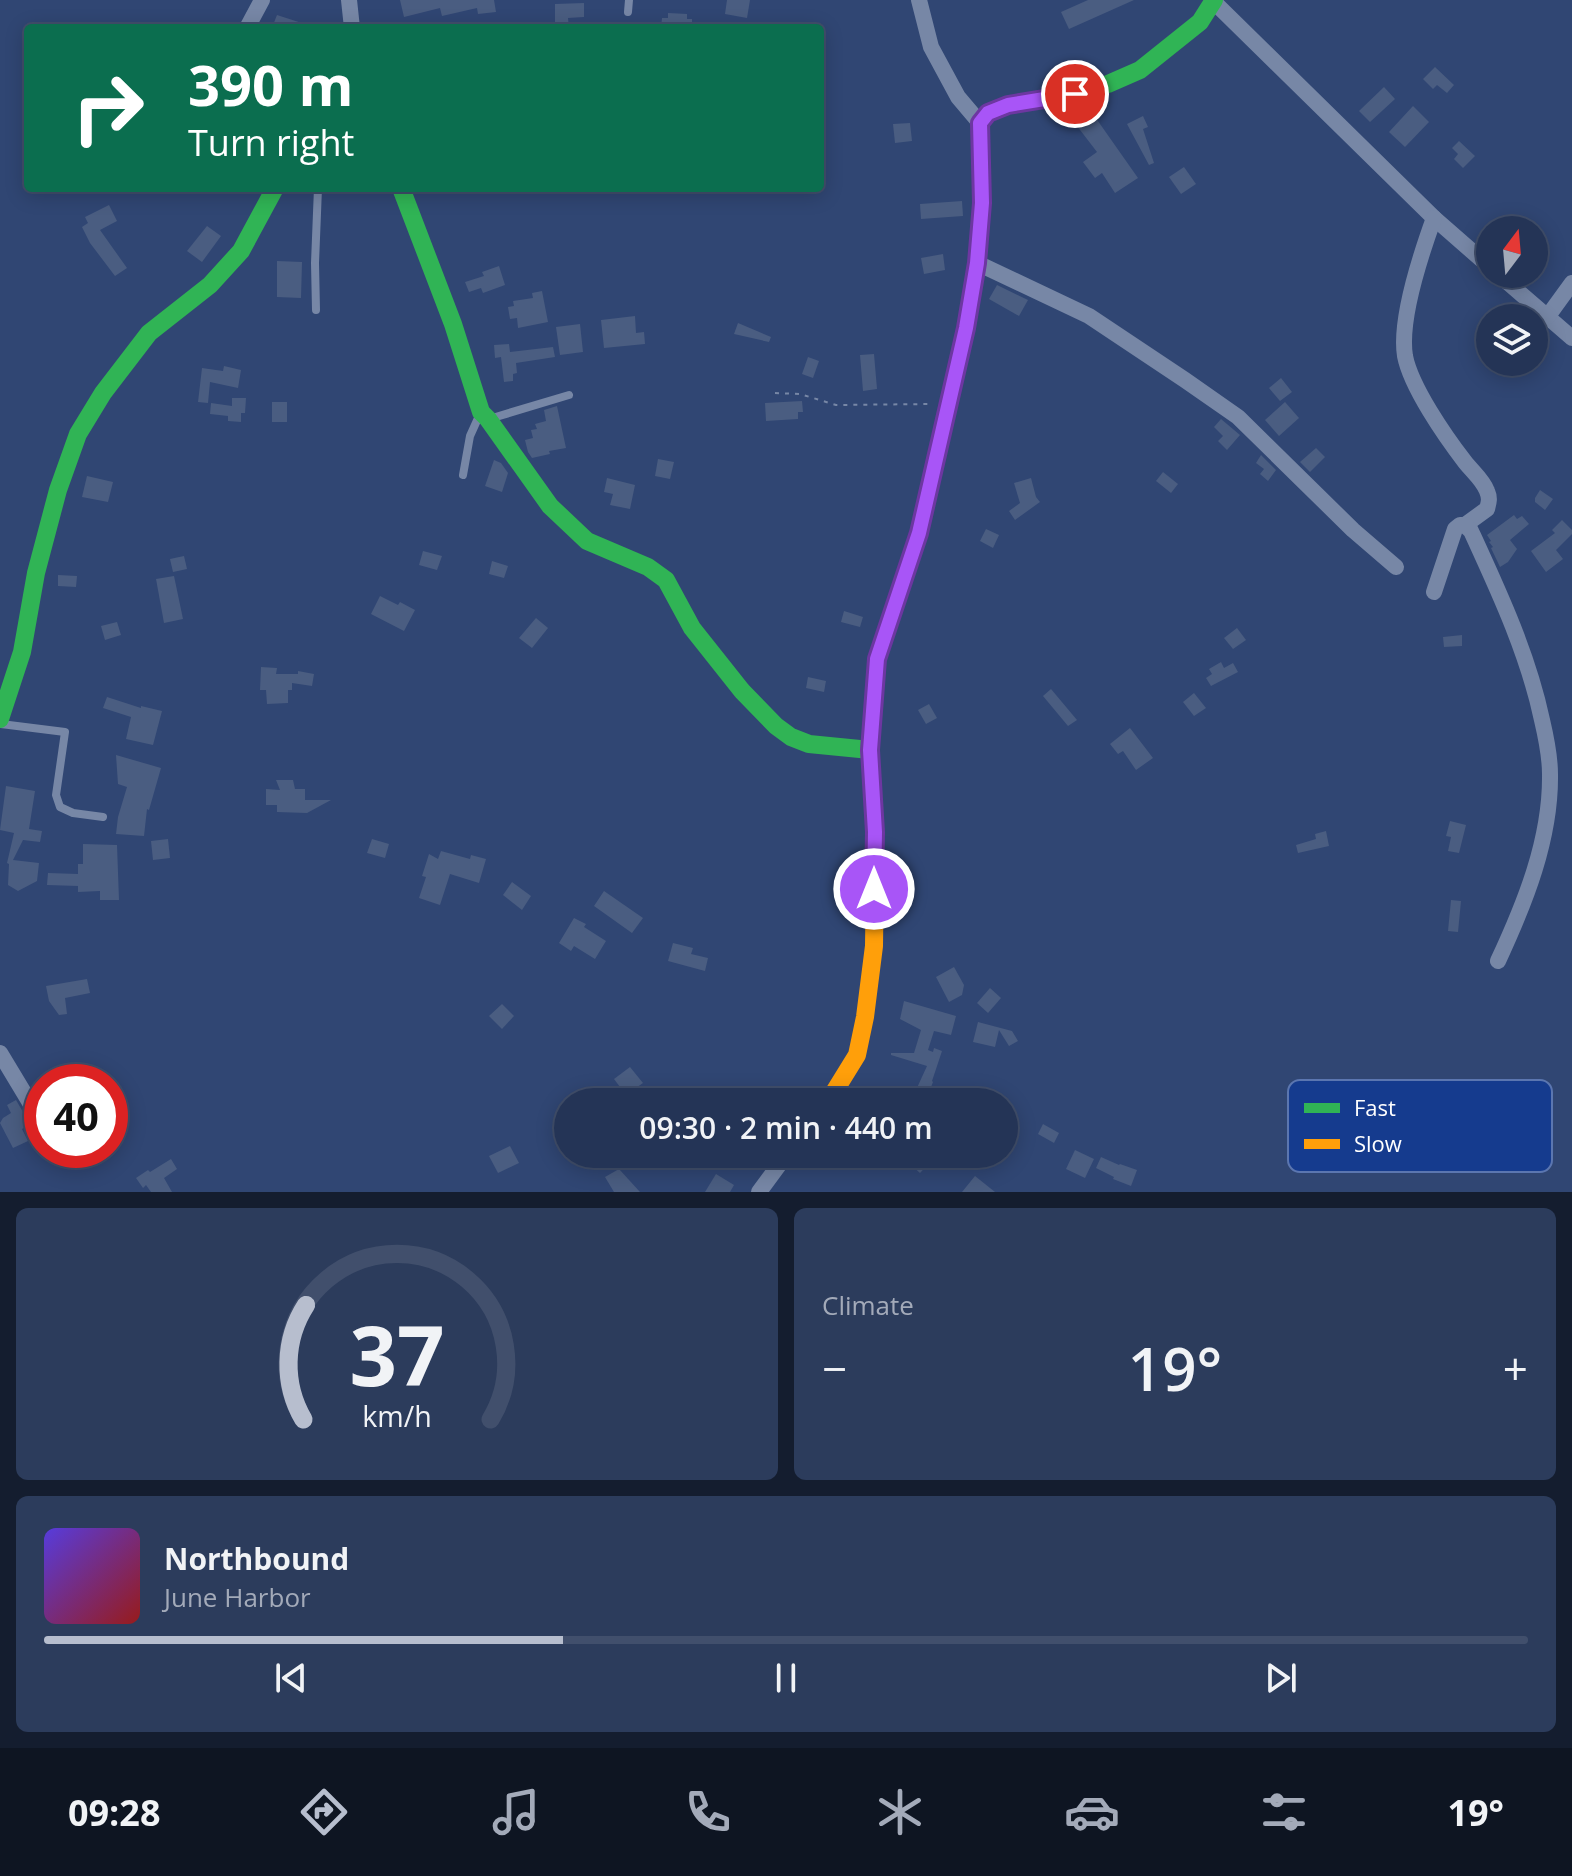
<!DOCTYPE html>
<meta charset="utf-8">
<style>
:root{--surface:#243456;--page:#2c3c5c;--text:#f1f3f6;--muted:#a3aab9;--line:#414f6c;--accent:#b7bece}
body{margin:0;font-family:"Open Sans",sans-serif;background:var(--page);color:var(--text);height:100vh;display:flex;flex-direction:column;font-size:30px;white-space:nowrap}
*{box-sizing:border-box;margin:0}
p{font-size:26px;color:var(--muted)}
.icon{flex:none;width:44px;height:44px;fill:none;stroke:currentColor;stroke-width:2;stroke-linecap:round;stroke-linejoin:round}
.map{position:relative;height:1192px;overflow:hidden}
.side{display:flex;flex-direction:column;gap:16px;padding:16px;background:#141d2f;flex:1}
.side>*{flex:none}
.hud{position:absolute;left:24px;top:24px;width:800px;height:168px;border-radius:8px;box-shadow:0 4px 20px #0003,0 0 0 2px var(--line);background:#0b6e4f;color:#fff;overflow:hidden}
.needle{width:52px;rotate:16deg}
.controls{position:absolute;left:1476px;top:216px;display:grid;gap:16px}
.controls a{display:grid;place-items:center;width:72px;height:72px;border-radius:50%;background:var(--surface);box-shadow:0 4px 20px #0003,0 0 0 2px var(--line);font-size:40px}
.speed{position:absolute;left:24px;top:1064px;display:flex;gap:16px;font-size:40px;font-weight:700;text-align:center}
.speed>*{display:grid;place-content:center;width:104px;height:104px;border-radius:50%;background:var(--surface);box-shadow:0 4px 20px #0003,0 0 0 2px var(--line);line-height:1}
.speed .limit{border:12px solid #d22;background:#fff;color:#111}
.pin{position:absolute;display:grid;place-items:center;width:68px;height:68px;color:#fff;margin:-34px;border:4px solid #fff;border-radius:50%;box-shadow:0 2px 8px #0007}
.me{position:absolute;width:88px;margin:-44px;rotate:0deg;stroke-linejoin:round;filter:drop-shadow(0 0 6px #0008)}
.turn{display:flex;align-items:center;gap:28px;height:168px;padding:0 32px;font-size:36px}
.turn .icon{width:104px;height:104px;stroke-width:2.5}
.turn b{display:block;font-size:56px;line-height:68px}
.big{font-size:60px;font-weight:600;line-height:1.1}
.side .widget{flex:1;display:flex;flex-direction:column;justify-content:center;gap:12px;min-width:0;padding:0 28px;border-radius:12px;background:var(--page)}
.side .dial{align-items:center;gap:0}
.dial svg{height:208px;overflow:visible;fill:none;stroke:var(--line);stroke-width:7;stroke-linecap:round;text-anchor:middle}
.dial text{fill:var(--text);stroke:none}
.song{display:flex;align-items:center;gap:24px}
.cover{width:96px;height:96px;border-radius:12px;background:linear-gradient(135deg,hsl(250 70% 55%),hsl(0 70% 35%))}
.played{height:8px;border-radius:4px;background:linear-gradient(90deg,var(--accent) 35%,var(--line) 35%)}
.keys{display:flex;justify-content:space-around;direction:ltr}
.heat{display:flex;justify-content:space-between;align-items:center;font-size:44px;direction:ltr}
.side .tiles{flex:1;display:grid;gap:16px;grid-template-columns:1fr 1fr}
.widget:last-child{grid-column:span 2}
.trip{position:absolute;left:554px;top:1088px;width:464px;height:80px;border-radius:40px;background:var(--surface);box-shadow:0 4px 20px #0003,0 0 0 2px var(--line);font-weight:600;line-height:80px;text-align:center}
.tabs{display:flex;height:128px;justify-content:space-around;align-items:center;background:#0e1522;color:var(--muted)}
.tabs .icon{width:56px;height:56px}
.tabs .current{color:var(--accent)}
.tabs b{font-size:36px;color:var(--text)}
.map>svg:first-child{display:block}
.building{fill:#4a5d81}
.lines{fill:none;stroke-linecap:round;stroke-linejoin:round}
.path{stroke:#7787a6;stroke-width:2;stroke-dasharray:4 6;stroke-linecap:butt}
.lane{stroke:#7787a6;stroke-width:8}
.street{stroke:#7787a6;stroke-width:16}
.fast{stroke:#30b455;stroke-width:18}
.slow{stroke:#ff9f0a;stroke-width:18}
.route-casing{stroke:#6d37a1;stroke-width:20}
.route{stroke:#a855f7;stroke-width:14}
.key{fill:#153b8e;stroke:#5b76b0;stroke-width:2}
.key-label{font-size:22px;fill:#fff}
</style>
<div class="map">
<svg width="1572" height="1192" viewBox="0 0 1572 1192">
<rect width="100%" height="100%" fill="#304673"/>
<!-- building -->
<g class="building">
<polygon points="400,0 494,0 496,12 478,14 477,8 442,16 440,8 404,17"/>
<polygon points="727,0 750,0 747,18 725,14"/>
<polygon points="1088,0 1134,0 1069,29 1061,12"/>
<polygon points="584,3 584,17 568,18 569,28 555,28 555,4"/>
<polygon points="668,13 687,14 687,19 692,19 692,28 661,28 662,18 668,18"/>
<polygon points="277,15 311,26 310,28 283,28 273,25"/>
<polygon points="1435,67 1454,85 1447,93 1437,85 1433,89 1423,79"/>
<polygon points="1384,87 1395,99 1370,122 1359,111"/>
<polygon points="1413,106 1429,122 1405,147 1389,132"/>
<polygon points="1093,114 1138,178 1115,193 1102,173 1095,178 1083,162 1097,152 1077,126"/>
<polygon points="1143,116 1148,127 1143,129 1154,163 1149,165 1127,124"/>
<polygon points="910,123 912,141 895,143 893,124"/>
<polygon points="1459,141 1475,156 1463,168 1454,159 1458,154 1452,148"/>
<polygon points="1184,167 1196,184 1181,194 1169,177"/>
<polygon points="962,201 963,216 921,219 920,204"/>
<polygon points="109,205 117,221 100,230 127,268 115,276 90,243 82,227 88,223 85,217"/>
<polygon points="207,226 221,236 202,262 187,251"/>
<polygon points="943,254 945,270 924,274 921,258"/>
<polygon points="277,261 302,262 301,298 277,297"/>
<polygon points="499,266 505,285 483,293 481,288 469,292 465,282 484,276 482,272"/>
<polygon points="997,285 1028,300 1019,316 989,299"/>
<polygon points="542,291 548,322 518,328 517,318 510,319 508,307 514,306 513,301 533,298 532,293"/>
<polygon points="635,316 636,333 644,332 645,344 604,348 601,320"/>
<polygon points="738,323 771,337 769,342 734,334"/>
<polygon points="580,324 583,352 560,355 556,327"/>
<polygon points="509,344 510,352 553,347 555,357 516,363 517,373 513,374 513,381 504,382 501,357 495,358 494,345"/>
<polygon points="874,354 877,389 863,391 860,355"/>
<polygon points="808,357 819,361 813,378 802,374"/>
<polygon points="224,366 241,370 238,388 210,382 208,403 198,402 202,368 223,371"/>
<polygon points="1281,378 1292,392 1280,401 1269,388"/>
<polygon points="232,398 246,398 245,413 241,413 241,422 228,421 228,416 210,414 211,403 232,406"/>
<polygon points="802,401 803,412 798,412 798,419 766,421 765,403"/>
<rect x="272" y="402" width="15" height="20"/>
<polygon points="1285,402 1299,418 1279,436 1265,420"/>
<polygon points="557,406 566,448 549,451 550,454 532,458 528,452 525,440 533,438 531,430 537,429 535,424 546,421 544,410"/>
<polygon points="1221,419 1240,435 1227,450 1218,441 1223,436 1214,427"/>
<polygon points="1316,448 1325,457 1310,472 1300,462"/>
<polygon points="1261,455 1276,470 1268,481 1260,474 1264,469 1256,463"/>
<polygon points="658,459 674,462 670,479 655,476"/>
<polygon points="494,460 501,463 508,473 502,492 485,486"/>
<polygon points="1163,472 1178,484 1171,493 1156,481"/>
<polygon points="87,476 113,482 108,502 82,497"/>
<polygon points="607,478 635,485 630,509 610,505 613,494 604,492"/>
<polygon points="1031,478 1036,497 1040,502 1015,520 1009,511 1020,503 1014,483"/>
<polygon points="1540,490 1553,499 1545,510 1535,502 1535,498"/>
<polygon points="1514,515 1517,519 1522,516 1529,524 1510,540 1517,549 1508,562 1500,567 1491,548 1493,547 1489,542 1491,541 1487,535"/>
<polygon points="1562,520 1572,530 1572,534 1556,550 1563,559 1546,572 1531,551 1555,533 1552,530"/>
<polygon points="986,529 999,535 993,548 980,541"/>
<polygon points="423,551 442,556 437,570 419,565"/>
<polygon points="184,556 187,569 173,572 170,559"/>
<polygon points="492,561 508,566 504,578 489,574"/>
<polygon points="58,575 77,576 76,587 58,586"/>
<polygon points="174,576 183,619 164,623 156,579"/>
<polygon points="380,596 398,605 400,602 415,610 404,631 371,614"/>
<polygon points="844,611 863,617 860,627 841,622"/>
<polygon points="536,618 548,628 532,648 519,638"/>
<polygon points="117,622 121,635 105,640 101,626"/>
<polygon points="1237,628 1246,640 1233,649 1224,638"/>
<polygon points="1462,635 1462,646 1444,647 1443,637"/>
<polygon points="1221,662 1224,668 1233,663 1238,672 1211,686 1206,678 1212,674 1209,669"/>
<polygon points="261,667 277,668 276,674 298,674 298,671 314,674 312,686 292,683 292,690 288,690 288,703 267,704 266,690 260,690"/>
<polygon points="808,677 826,681 824,692 806,688"/>
<polygon points="1051,689 1077,720 1068,726 1043,696"/>
<polygon points="1194,693 1206,708 1194,716 1183,702"/>
<polygon points="107,697 141,708 141,706 162,711 153,745 126,739 131,717 103,708"/>
<polygon points="929,704 937,718 926,724 918,710"/>
<polygon points="1130,728 1153,758 1136,770 1123,751 1118,754 1110,744"/>
<polygon points="116,755 161,768 149,810 147,809 144,836 116,834 118,817 127,787 118,784"/>
<polygon points="276,780 293,780 295,789 305,789 305,800 331,800 307,813 277,812 277,805 266,805 266,789 280,790"/>
<polygon points="6,786 35,791 29,829 42,831 40,842 23,840 13,860 39,863 37,881 18,891 8,885 9,864 7,863 14,833 0,830"/>
<polygon points="1450,821 1466,825 1459,853 1448,851 1451,837 1446,836"/>
<polygon points="1326,831 1329,846 1298,853 1296,845 1316,839 1315,834"/>
<polygon points="168,839 170,858 153,860 151,841"/>
<polygon points="372,839 389,844 385,858 367,853"/>
<polygon points="83,844 117,845 119,900 100,900 100,891 78,892 78,886 47,885 48,873 78,874 78,864 83,864"/>
<polygon points="441,851 470,859 471,855 486,859 479,883 450,874 440,905 419,898 426,877 422,876 429,854 438,859"/>
<polygon points="512,882 531,896 522,910 503,895"/>
<polygon points="604,891 643,918 632,933 594,906"/>
<polygon points="1451,900 1461,901 1458,932 1448,931"/>
<polygon points="574,918 586,924 584,927 606,941 595,959 574,946 571,951 559,943"/>
<polygon points="673,943 693,948 691,954 708,958 705,971 668,961"/>
<polygon points="954,967 964,985 962,995 949,1002 936,977"/>
<polygon points="87,979 90,993 65,998 67,1014 59,1015 49,1001 46,986"/>
<polygon points="990,988 1001,998 988,1013 977,1003"/>
<polygon points="904,1001 956,1016 951,1035 934,1031 928,1050 933,1052 934,1048 942,1051 932,1081 933,1082 928,1095 916,1090 927,1066 891,1055 891,1053 914,1053 921,1030 900,1019"/>
<polygon points="502,1004 514,1016 502,1029 489,1016"/>
<polygon points="978,1022 1012,1031 1018,1041 1009,1046 999,1030 995,1047 973,1042"/>
<polygon points="630,1067 643,1083 626,1095 614,1079"/>
<polygon points="16,1100 30,1124 22,1129 28,1141 13,1148 0,1123 3,1118 11,1113 7,1105"/>
<polygon points="110,1113 124,1134 110,1144"/>
<polygon points="1043,1124 1059,1133 1054,1143 1038,1134"/>
<polygon points="510,1146 519,1163 498,1173 489,1156"/>
<polygon points="68,1150 88,1150 91,1155 90,1164 75,1162"/>
<polygon points="1075,1150 1094,1159 1085,1178 1066,1169"/>
<polygon points="899,1154 938,1154 920,1173"/>
<polygon points="1101,1157 1119,1165 1120,1164 1137,1170 1131,1186 1113,1179 1114,1177 1096,1168"/>
<polygon points="171,1159 177,1169 164,1178 172,1192 151,1192 146,1185 143,1188 136,1178 148,1170 150,1172"/>
<polygon points="619,1169 640,1192 614,1192 605,1177"/>
<polygon points="716,1174 734,1185 730,1192 705,1192"/>
<polygon points="975,1176 995,1192 962,1192"/>
</g>
<g class="lines">
<!-- path -->
<polyline class="path" points="775,393 800,394 836,405 931,404"/>
<!-- lane -->
<g class="lane">
<polyline points="628,12 629,0"/>
<polyline points="316,310 315,263 318,188"/>
<polyline points="489,419 569,395"/>
<polyline points="463,475 470,436 479,416"/>
<polyline points="1,724 65,732 56,795 60,807 73,813 103,817"/>
</g>
<!-- street -->
<g class="street">
<polyline points="349,0 352,28"/>
<polyline points="919,0 931,47 958,97 980,123"/>
<polyline points="1214,2 1434,218 1490,267"/>
<polyline points="247,28 262,0"/>
<path d="M 1434,218 C 1421,254 1399,319 1405,356 C 1411,387 1445,436 1465,462 C 1472,471 1483,480 1487,491 C 1490,498 1489,502 1487,509 L 1465,525"/>
<polyline points="977,263 1089,316 1185,380 1238,417 1353,530 1396,567"/>
<polyline points="1498,274 1572,338"/>
<polyline points="1548,316 1572,283"/>
<path d="M 1434,592 L 1455,529 L 1460,525 L 1465,525 L 1471,531 C 1499,592 1528,654 1542,720 C 1546,737 1550,756 1550,774 C 1551,839 1525,903 1498,961"/>
<polyline points="0,1053 41,1121"/>
<polyline points="759,1192 787,1154"/>
</g>
<!-- fast -->
<g class="fast">
<polyline points="401,188 453,324 481,412 488,419 550,506 587,541 648,567 666,580 692,628 742,691 776,726 791,737 809,744 870,750"/>
<polyline points="0,719 22,652 36,573 58,490 78,434 103,393 149,333 210,285 241,251 275,188"/>
<polyline points="875,869 875,832 870,750 877,659 919,533 966,328 977,263 982,203 980,123 988,113 1008,105 1075,94 1108,84 1140,70 1200,22 1214,0"/>
</g>
<!-- slow -->
<polyline class="slow" points="828,1102 857,1055 865,1017 874,946 875,869"/>
</g>
<g class="lines">
<defs>
<polyline id="route" points="874,889 875,832 870,750 877,659 919,533 966,328 977,263 982,203 980,123 988,113 1008,105 1075,94"/>
</defs>
<!-- route casing -->
<use href="#route" class="route-casing"/>
<!-- route -->
<use href="#route" class="route"/>
</g>
<!-- legend -->
<rect x="1288" y="1080" width="264" height="92" rx="12" class="key"/>
<rect x="1304" y="1103" width="36" height="10" fill="#30b455"/>
<rect x="1304" y="1139" width="36" height="10" fill="#ff9f0a"/>
<g class="key-label">
<text x="1354" y="1116">Fast</text>
<text x="1354" y="1152">Slow</text>
</g>
</svg>
<div class="controls">
<a><svg class="needle" viewBox="-14 -14 28 28"><path d="M0-13l5 13h-10z" fill="#e53935"/><path d="M0 13l5-13h-10z" fill="#a3aab9"/></svg></a>
<a><svg class="icon" aria-label="layers" viewBox="0 0 24 24"><path d="M12 4l9 5-9 5-9-5zM3 14l9 5 9-5"/></svg></a>
</div>
<div class="speed"><div class="limit">40</div></div>
<div class="pin" style="left:1075px;top:94px;background:#d93025"><svg class="icon" aria-label="arrive" viewBox="0 0 24 24"><path d="M6 21V4h12l-3 4 3 4H6"/></svg></div>
<svg class="me" style="left:874px;top:889px" viewBox="-20 -20 40 40"><circle r="17" fill="#a855f7" stroke="#fff" stroke-width="3"/><path d="M0-11L8 9 0 5-8 9z" fill="#fff"/></svg>
<div class="trip">09:30 · 2 min · 440 m</div>
<div class="hud">
<div class="turn"><svg class="icon" aria-label="right" viewBox="0 0 24 24"><path d="M7 20v-9h11M14 6l5 5-5 5"/></svg><div><b>390 m</b>Turn right</div></div>
</div>
</div>
<section class="side">
<div class="tiles">
<div class="widget dial"><svg viewBox="0 0 100 80">
<path d="M14 69A42 42 0 1 1 86 69"/>
<path d="M14 69A42 42 0 0 1 15 25" stroke="#b7bece"/>
<text x="50" y="56" font-size="32" font-weight="700">37</text>
<text x="50" y="72" font-size="11">km/h</text>
</svg></div>
<div class="widget"><p>Climate</p>
<div class="heat"><a>−</a><b class="big">19°</b><a>+</a></div>
</div>
<div class="widget">
<div class="song"><i class="cover"></i><div><b>Northbound</b><p>June Harbor</p></div></div>
<div class="played"></div>
<div class="keys"><svg class="icon" aria-label="previous" viewBox="0 0 24 24"><path d="M18 5L8 12l10 7zM5 5v14"/></svg><svg class="icon" aria-label="pause" viewBox="0 0 24 24"><path d="M8 5v14M16 5v14"/></svg><svg class="icon" aria-label="next" viewBox="0 0 24 24"><path d="M6 5l10 7-10 7zM19 5v14"/></svg></div>
</div>
</div>
</section>
<nav class="tabs">
<b>09:28</b>
<svg class="icon current" aria-label="directions" viewBox="0 0 24 24"><path d="M12 3l9 9-9 9-9-9zM9 14v-3h6M13 9l2 2-2 2"/></svg>
<svg class="icon" aria-label="music" viewBox="0 0 24 24"><path d="M9 18V5l10-2v13"/><circle cx="6" cy="18" r="3"/><circle cx="16" cy="16" r="3"/></svg>
<svg class="icon" aria-label="phone" viewBox="0 0 24 24"><path d="M5 4h4l2 5-3 2q2 4 5 5l2-3 5 2v4C11 20 4 13 5 4z"/></svg>
<svg class="icon" aria-label="climate" viewBox="0 0 24 24"><path d="M12 3v18M4 7l16 10M4 17L20 7"/></svg>
<svg class="icon" aria-label="car" viewBox="0 0 24 24"><path d="M5 17H2v-5l4-1 3-4h7l3 4 3 1v5h-3M9 17h6M6 11h13"/><circle cx="7" cy="17" r="2"/><circle cx="17" cy="17" r="2"/></svg>
<svg class="icon" aria-label="filters" viewBox="0 0 24 24"><path d="M4 7h16M4 17h16"/><circle cx="9" cy="7" r="2"/><circle cx="15" cy="17" r="2"/></svg>
<b>19°</b>
</nav>
